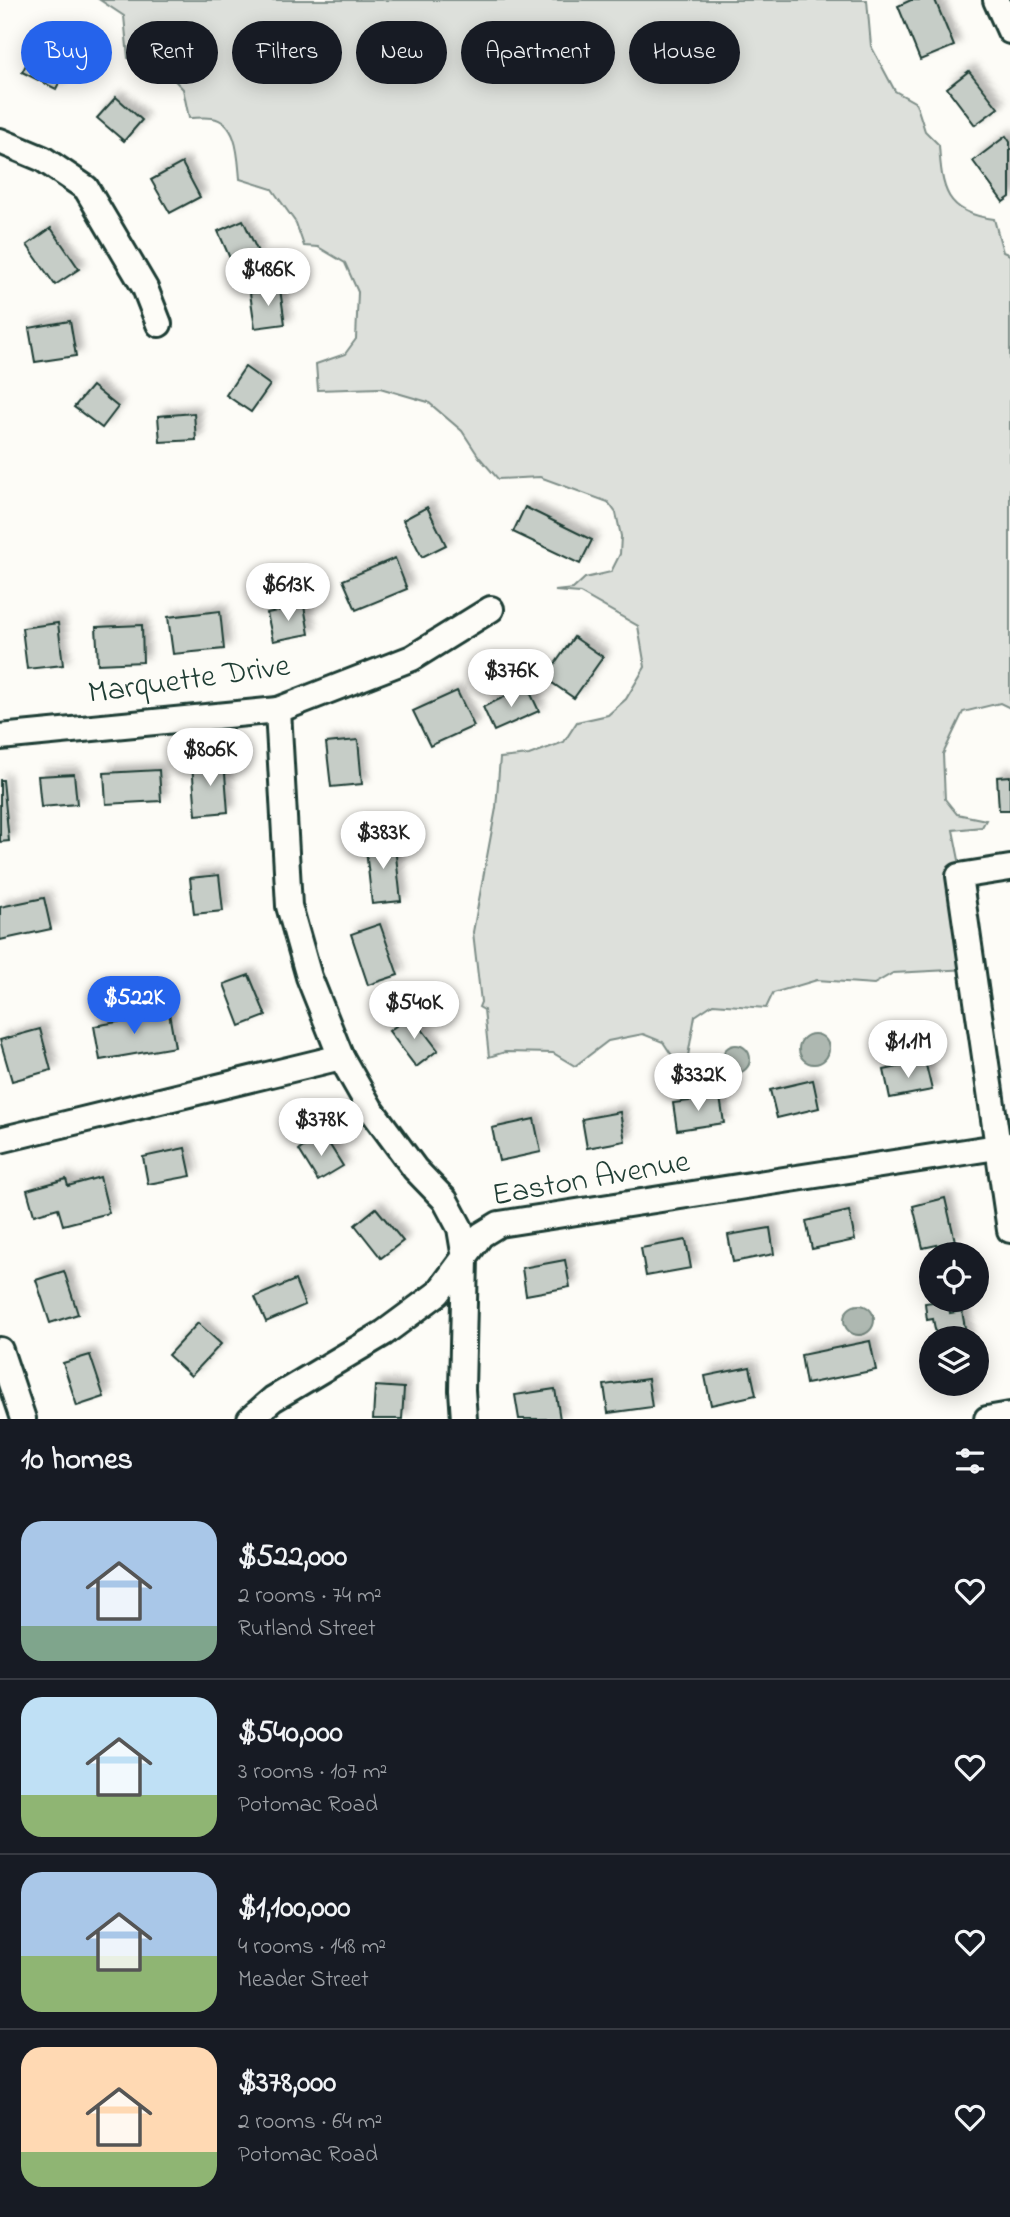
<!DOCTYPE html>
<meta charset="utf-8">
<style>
:root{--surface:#171b24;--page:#242831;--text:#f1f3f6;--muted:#9ea1a6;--line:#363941;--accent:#2563eb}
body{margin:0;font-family:"Indie Flower",sans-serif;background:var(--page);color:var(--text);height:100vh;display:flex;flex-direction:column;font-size:26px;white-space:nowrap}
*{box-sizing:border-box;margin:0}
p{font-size:23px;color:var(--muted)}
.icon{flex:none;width:38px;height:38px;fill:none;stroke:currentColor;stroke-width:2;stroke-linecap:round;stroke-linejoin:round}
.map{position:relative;height:1419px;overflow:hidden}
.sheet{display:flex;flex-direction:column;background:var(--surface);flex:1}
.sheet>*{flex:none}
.guide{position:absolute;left:21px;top:21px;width:970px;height:63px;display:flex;gap:14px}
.controls{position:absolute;left:919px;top:1242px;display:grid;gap:14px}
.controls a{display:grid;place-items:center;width:70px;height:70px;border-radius:50%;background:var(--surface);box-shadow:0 4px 18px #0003;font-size:35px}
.price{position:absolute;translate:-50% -60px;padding:0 16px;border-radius:24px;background:#fff;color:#222;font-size:23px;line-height:46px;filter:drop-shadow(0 2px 4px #0008)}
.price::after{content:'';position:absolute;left:50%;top:42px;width:21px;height:16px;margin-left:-10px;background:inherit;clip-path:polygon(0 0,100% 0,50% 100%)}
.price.on{background:var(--accent);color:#fff}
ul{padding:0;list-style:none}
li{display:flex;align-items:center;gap:21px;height:175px;padding:0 21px}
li+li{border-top:2px solid var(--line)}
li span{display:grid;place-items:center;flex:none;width:196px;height:140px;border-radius:21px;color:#555}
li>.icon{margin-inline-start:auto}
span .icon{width:84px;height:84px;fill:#fffc;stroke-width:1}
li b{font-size:30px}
h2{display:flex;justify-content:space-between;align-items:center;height:84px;padding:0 21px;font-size:30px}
.pill{padding:0 24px;border-radius:32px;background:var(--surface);box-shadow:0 4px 18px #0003;font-size:24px;line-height:63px}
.pill.on{background:var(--accent);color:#fff}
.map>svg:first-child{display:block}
</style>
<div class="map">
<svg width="1010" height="1419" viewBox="0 0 1010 1419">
<defs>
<filter id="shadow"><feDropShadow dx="6" dy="-6" stdDeviation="3.5" flood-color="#0004"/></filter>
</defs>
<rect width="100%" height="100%" fill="#fdfcf7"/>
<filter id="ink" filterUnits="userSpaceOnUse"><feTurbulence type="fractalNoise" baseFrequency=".0143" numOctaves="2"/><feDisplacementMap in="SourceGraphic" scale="14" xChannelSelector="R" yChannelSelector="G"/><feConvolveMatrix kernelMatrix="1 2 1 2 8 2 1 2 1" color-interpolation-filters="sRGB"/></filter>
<g filter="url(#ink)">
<path fill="#dde0db" stroke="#7e8e88" stroke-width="2" d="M 100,0 L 867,0 L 871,46 L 895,91 L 916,103 L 925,131 L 939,145 C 942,189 945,213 994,219 L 1003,252 L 1010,255 L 1010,708 L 1000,703 L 963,712 L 943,754 L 945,799 L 957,814 L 986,820 L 982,827 L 953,830 L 960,865 L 969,969 L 893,973 L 874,984 L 817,980 L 773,993 L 766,1008 L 713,1004 L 695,1016 L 688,1056 L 675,1060 L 663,1042 L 643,1034 L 608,1041 L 575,1066 L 553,1053 L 505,1052 L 489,1057 L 484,1010 L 479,1007 L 481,1002 L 473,932 L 496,808 L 500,758 L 529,755 L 564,742 L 577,722 L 608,715 L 626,699 L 645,667 L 638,626 L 580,593 L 555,591 L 573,589 L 585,578 L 611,572 L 620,554 L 621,536 L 616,513 L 608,502 L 540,477 L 498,479 L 479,457 L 462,431 L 428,402 L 380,388 L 318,390 L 316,364 L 345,354 L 356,339 L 358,292 L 345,263 L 318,247 L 304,246 L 296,223 L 272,189 L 240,179 C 238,158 238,122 212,118 C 204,117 196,118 189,118 L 183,89 L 161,66 L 128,58 L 124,16 Z"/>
<g fill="#aeb8b1" stroke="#75877f" stroke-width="2">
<circle cx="814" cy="1049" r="15"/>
<circle cx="736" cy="1059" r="14"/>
<circle cx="859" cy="1320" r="15"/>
</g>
<g fill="#c6cdc7" stroke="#1f3d34" stroke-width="2" filter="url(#shadow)">
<polygon points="911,0 935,0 954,46 920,60 898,6"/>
<polygon points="35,48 68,65 56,89 22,72"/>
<polygon points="969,71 998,108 975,125 947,88"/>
<polygon points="116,97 142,120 124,141 97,118"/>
<polygon points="1006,136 1010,142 1010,197 1003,202 973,161"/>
<polygon points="182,163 200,197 170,213 151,180"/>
<polygon points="243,220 258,252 232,263 218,231"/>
<polygon points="51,228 79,269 55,285 27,245"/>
<polygon points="280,289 285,324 255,328 250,293"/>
<polygon points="70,321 76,356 35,362 29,328"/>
<polygon points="245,367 270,385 251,412 226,395"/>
<polygon points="92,386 118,407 102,428 74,407"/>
<polygon points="194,413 196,440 160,442 158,416"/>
<polygon points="427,507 446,545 422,557 403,520"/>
<polygon points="525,507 592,540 580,564 513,532"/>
<polygon points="395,558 407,589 356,610 343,580"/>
<polygon points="304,606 309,634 273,641 267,613"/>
<polygon points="220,611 224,649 173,654 168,617"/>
<polygon points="58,623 63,665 27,669 22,628"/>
<polygon points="142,625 143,662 98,664 96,627"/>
<polygon points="574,637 603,657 574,698 545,678"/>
<polygon points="527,686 539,711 494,731 483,707"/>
<polygon points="457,691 474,726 430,746 413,711"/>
<polygon points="358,740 362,784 331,787 326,743"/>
<polygon points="224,761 228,812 196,815 192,764"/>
<polygon points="159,770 161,801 106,804 104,773"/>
<polygon points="74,774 77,804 41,807 38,776"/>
<polygon points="1010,776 1010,810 999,810 997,777"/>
<polygon points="0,780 3,780 9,841 0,842"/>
<polygon points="394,838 401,901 372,904 365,841"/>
<polygon points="219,875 223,911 194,914 190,878"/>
<polygon points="44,898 51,929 0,940 0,907"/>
<polygon points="380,924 398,975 368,985 351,934"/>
<polygon points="249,975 266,1016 240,1026 224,984"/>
<polygon points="169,1013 175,1047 100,1060 94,1026"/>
<polygon points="411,1015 438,1050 416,1067 389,1031"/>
<polygon points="40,1029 51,1070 12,1081 0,1040"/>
<polygon points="925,1061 932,1090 890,1098 884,1070"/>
<polygon points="813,1080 819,1108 777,1118 770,1090"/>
<polygon points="720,1097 724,1123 677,1130 673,1103"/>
<polygon points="620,1112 625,1141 587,1148 582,1119"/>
<polygon points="534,1119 541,1152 499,1161 492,1128"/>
<polygon points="323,1134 343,1166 318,1181 299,1150"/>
<polygon points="185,1148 191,1176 148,1184 143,1157"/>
<polygon points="100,1177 109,1213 63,1225 58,1208 34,1215 27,1190 66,1179 68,1186"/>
<polygon points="945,1198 955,1241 923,1248 913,1206"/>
<polygon points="376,1208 403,1241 381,1258 355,1225"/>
<polygon points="849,1211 855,1240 812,1249 806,1221"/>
<polygon points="770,1228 774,1254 733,1262 728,1235"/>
<polygon points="686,1240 691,1268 646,1276 641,1248"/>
<polygon points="565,1260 570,1287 526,1295 522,1268"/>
<polygon points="64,1271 78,1314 50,1323 36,1280"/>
<polygon points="295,1280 305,1305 266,1322 255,1297"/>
<polygon points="948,1300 950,1313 962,1311 967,1339 937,1339 933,1319 927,1320 925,1303"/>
<polygon points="198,1323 221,1344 191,1376 168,1355"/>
<polygon points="870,1341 876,1370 806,1384 801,1355"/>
<polygon points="90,1355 104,1397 77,1406 63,1363"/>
<polygon points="750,1367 756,1395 711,1405 705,1376"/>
<polygon points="648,1379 652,1407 608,1413 604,1385"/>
<polygon points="375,1386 404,1388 402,1419 373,1419"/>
<polygon points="555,1389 560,1419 519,1419 515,1395"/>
</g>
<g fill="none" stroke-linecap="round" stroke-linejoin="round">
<defs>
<g id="street">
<polyline points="996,0 1010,31"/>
<polyline points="0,141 43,159 86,188 145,288 159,324"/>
<polyline points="278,710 289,906 309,977 341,1057 370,1108 415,1169 445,1200 460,1228 465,1258 462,1390 464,1419"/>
<polyline points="0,737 278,710 412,658 491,609"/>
<polyline points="1010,868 959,876 1010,1230"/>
<polyline points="0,1140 341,1057"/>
<polyline points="0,1350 23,1419"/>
<polyline points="250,1419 273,1399 384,1333 438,1293 481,1235 499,1224 1010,1145"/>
<polyline points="987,1419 1010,1415"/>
</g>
</defs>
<use href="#street" stroke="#1f3d34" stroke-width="30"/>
<use href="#street" stroke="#fdfcf7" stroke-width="24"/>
</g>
</g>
<g text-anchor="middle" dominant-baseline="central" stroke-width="6" stroke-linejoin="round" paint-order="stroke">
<g font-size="32" fill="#1f3d34" stroke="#fdfcf7">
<text transform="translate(189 681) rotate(-8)">Marquette Drive</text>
<text transform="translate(591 1180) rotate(-10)">Easton Avenue</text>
</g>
</g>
</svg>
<div class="controls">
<a><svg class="icon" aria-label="locate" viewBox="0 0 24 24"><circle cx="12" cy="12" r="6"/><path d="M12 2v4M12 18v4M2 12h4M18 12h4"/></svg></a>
<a><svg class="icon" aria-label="layers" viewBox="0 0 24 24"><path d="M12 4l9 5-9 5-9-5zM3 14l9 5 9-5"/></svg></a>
</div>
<b class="price" style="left:268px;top:308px">$486K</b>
<b class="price" style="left:288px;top:623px">$613K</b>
<b class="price" style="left:511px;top:709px">$376K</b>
<b class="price" style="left:210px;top:788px">$806K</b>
<b class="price" style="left:383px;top:871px">$383K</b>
<b class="price on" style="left:134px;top:1036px">$522K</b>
<b class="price" style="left:414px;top:1041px">$540K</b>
<b class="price" style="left:908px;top:1080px">$1.1M</b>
<b class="price" style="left:698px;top:1113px">$332K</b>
<b class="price" style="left:321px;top:1158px">$378K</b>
<div class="guide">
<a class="pill on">Buy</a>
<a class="pill">Rent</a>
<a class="pill">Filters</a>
<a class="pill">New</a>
<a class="pill">Apartment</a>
<a class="pill">House</a>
</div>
</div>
<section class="sheet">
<h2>10 homes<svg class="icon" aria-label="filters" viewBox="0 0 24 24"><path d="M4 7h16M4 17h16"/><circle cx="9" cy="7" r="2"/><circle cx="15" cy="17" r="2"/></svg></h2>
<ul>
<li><span style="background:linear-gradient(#a9c7e8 75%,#7fa58c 0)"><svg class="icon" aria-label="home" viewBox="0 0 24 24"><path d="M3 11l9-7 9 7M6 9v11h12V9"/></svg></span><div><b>$522,000</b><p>2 rooms · 74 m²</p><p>Rutland Street</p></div><svg class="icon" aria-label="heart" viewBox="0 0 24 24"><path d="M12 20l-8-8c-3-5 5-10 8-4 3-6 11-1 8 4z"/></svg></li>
<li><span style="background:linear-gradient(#bfe0f5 70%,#8fb573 0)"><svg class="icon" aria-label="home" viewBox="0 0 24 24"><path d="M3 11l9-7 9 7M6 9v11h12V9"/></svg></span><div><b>$540,000</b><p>3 rooms · 107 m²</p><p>Potomac Road</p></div><svg class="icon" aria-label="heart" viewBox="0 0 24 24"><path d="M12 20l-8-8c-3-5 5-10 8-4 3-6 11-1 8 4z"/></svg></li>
<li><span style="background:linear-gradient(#a9c7e8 60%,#8fb573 0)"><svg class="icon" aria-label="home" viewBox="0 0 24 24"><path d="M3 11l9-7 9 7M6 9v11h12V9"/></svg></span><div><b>$1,100,000</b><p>4 rooms · 148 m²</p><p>Meader Street</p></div><svg class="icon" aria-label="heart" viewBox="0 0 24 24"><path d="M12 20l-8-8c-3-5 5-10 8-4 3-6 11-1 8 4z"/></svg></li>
<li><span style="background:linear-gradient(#ffd9b3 75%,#8fb573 0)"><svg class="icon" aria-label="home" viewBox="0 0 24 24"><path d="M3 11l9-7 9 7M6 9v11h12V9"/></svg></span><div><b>$378,000</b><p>2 rooms · 64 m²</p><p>Potomac Road</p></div><svg class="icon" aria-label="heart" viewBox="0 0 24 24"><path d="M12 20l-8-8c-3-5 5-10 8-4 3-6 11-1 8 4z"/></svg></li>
</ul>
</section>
